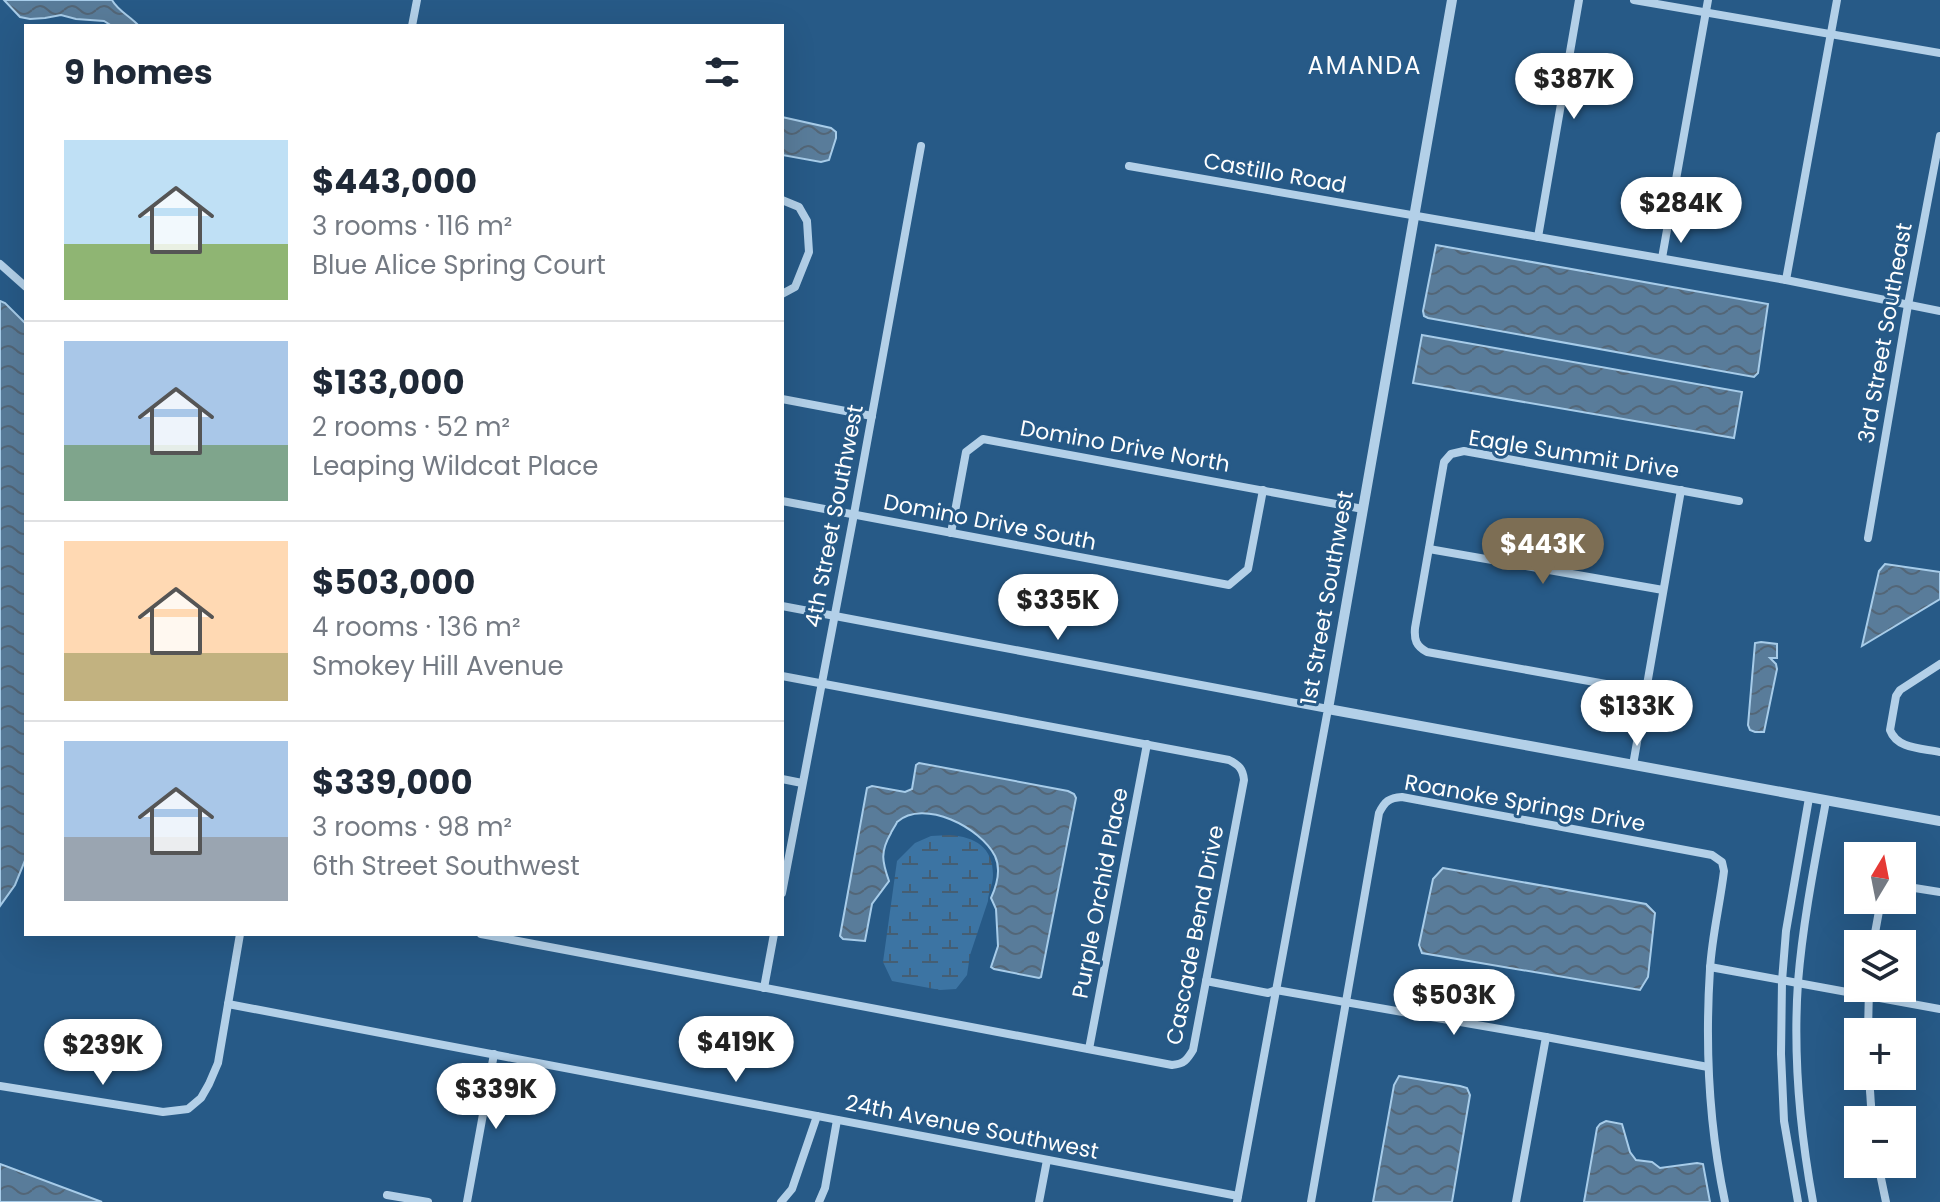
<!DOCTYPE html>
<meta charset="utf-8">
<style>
:root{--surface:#fff;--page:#f6f6f7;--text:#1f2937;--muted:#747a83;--line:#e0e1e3;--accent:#7d6e54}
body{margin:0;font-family:Poppins,sans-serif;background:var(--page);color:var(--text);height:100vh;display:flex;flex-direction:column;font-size:30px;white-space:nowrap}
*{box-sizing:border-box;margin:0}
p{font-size:26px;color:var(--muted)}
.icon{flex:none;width:44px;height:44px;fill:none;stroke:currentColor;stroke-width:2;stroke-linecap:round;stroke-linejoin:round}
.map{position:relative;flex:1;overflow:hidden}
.sheet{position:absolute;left:24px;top:24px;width:760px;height:912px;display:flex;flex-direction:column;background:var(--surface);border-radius:0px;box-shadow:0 8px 32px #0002}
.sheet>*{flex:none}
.needle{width:52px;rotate:10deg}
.controls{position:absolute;left:1844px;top:842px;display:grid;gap:16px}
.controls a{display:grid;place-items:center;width:72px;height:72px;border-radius:0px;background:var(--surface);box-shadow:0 8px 32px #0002;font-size:40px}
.price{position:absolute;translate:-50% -68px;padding:0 18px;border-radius:28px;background:#fff;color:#222;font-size:26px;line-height:52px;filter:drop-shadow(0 2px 4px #0008)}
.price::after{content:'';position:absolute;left:50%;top:48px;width:24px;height:18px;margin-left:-12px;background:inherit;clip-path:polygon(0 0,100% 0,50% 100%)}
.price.active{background:var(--accent);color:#fff}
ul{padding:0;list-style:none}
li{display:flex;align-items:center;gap:24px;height:200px;padding:0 40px}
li+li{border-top:2px solid var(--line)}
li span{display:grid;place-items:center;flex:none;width:224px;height:160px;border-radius:0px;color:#555}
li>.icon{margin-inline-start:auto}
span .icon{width:96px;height:96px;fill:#fffc;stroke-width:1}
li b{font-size:34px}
h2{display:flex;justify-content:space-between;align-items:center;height:96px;padding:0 40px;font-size:34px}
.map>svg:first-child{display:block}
</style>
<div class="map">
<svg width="1940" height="1202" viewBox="0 0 1940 1202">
<defs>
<pattern id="wetland-marsh" width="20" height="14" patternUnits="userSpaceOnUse" patternTransform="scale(2)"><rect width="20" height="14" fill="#3c74a3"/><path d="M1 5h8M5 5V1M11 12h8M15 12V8" fill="none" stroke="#455e73"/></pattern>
<pattern id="water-waves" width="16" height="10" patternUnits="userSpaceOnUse" patternTransform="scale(2)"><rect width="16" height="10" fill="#597c9a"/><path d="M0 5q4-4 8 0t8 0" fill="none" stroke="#536677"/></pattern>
</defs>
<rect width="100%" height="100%" fill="#275a87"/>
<path fill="url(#wetland-marsh)" d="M 950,835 C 975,837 993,847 993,875 C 993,885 988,893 988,901 L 970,955 L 967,975 L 956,989 L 940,990 L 892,981 L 883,962 L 897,861 L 915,843 L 931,836 Z"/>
<g fill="url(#water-waves)" stroke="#a7cce9" stroke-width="2">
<path d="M 4,0 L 112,0 C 118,11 130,16 139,26 L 112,26 L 104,21 L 76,19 L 61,15 L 45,18 L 30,19 L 20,17 Z"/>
<polygon points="782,117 831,128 836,132 836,138 829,160 821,162 782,155"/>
<polygon points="1436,245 1768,304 1758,373 1754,377 1428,318 1424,316 1423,311"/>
<polygon points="0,301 5,303 26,324 26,858 15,885 0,906"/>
<polygon points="1422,335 1742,392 1734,438 1413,383"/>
<polygon points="1885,564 1940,572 1940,599 1862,646 1879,571"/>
<polygon points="1761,642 1777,644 1777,658 1770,658 1776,664 1777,669 1764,732 1755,732 1750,730 1748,725 1755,643"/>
<path d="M 919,763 L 1068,791 L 1074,794 L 1076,798 L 1041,977 L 1039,978 L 994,969 L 991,967 L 998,946 L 996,909 L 991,898 C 997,885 1001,869 995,856 C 981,828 924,798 897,822 C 897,823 891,832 891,833 C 880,852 882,861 889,881 L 872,904 L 865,941 L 843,939 L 840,936 L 867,788 L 872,786 L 905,792 L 912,789 L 916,765 Z"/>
<polygon points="1443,868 1646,904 1655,913 1648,977 1640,990 1422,953 1419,945 1433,879"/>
<polygon points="1399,1076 1460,1086 1467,1088 1470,1095 1452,1202 1373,1202 1394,1085"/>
<polygon points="1606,1121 1622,1124 1630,1152 1636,1160 1652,1162 1660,1168 1697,1163 1703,1164 1710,1202 1584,1202 1597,1128 1600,1124"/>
<polygon points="0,1164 102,1202 0,1202"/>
</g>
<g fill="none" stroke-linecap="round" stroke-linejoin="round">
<g stroke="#b3d0e8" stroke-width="8">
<polyline points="1634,0 1940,53"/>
<polyline points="412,26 417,0"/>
<polyline points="1129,166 1786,280 1940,311"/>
<polyline points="782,200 799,207 807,221 809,252 795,287 782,294"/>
<polyline points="1538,237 1579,0"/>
<polyline points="1662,258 1708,0"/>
<polyline points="0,264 26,287"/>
<polyline points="1786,280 1837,0"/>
<polyline points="782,399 872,416"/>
<polyline points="782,501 1229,585 1248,569 1263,490"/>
<polyline points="951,533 966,452 983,439 1363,509"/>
<polyline points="1868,538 1908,305 1940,136"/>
<polyline points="1429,549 1663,590"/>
<polyline points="782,606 1328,709 1237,1202"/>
<path d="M 1940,664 L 1900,690 L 1896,696 L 1890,730 C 1897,749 1921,748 1940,752"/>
<path d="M 1645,691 L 1427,652 C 1416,646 1414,640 1415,628 L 1444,462 L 1451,454 L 1464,451 L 1739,501"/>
<polyline points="1633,765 1681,490"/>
<polyline points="782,779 802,783"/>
<polyline points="1902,886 1940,892"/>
<polyline points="782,893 854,514 921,146"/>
<path d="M 481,934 L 1172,1065 C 1184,1064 1187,1060 1193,1050 L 1244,780 C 1243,769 1239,765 1229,760 L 782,676"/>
<polyline points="1873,944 1881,900"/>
<polyline points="1710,967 1940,1009"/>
<polyline points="1206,981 1268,993 1276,990 1546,1037 1708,1067"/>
<polyline points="764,988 774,934"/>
<polyline points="228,1004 1238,1196"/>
<polyline points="1868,1032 1869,988"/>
<polyline points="1089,1049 1147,744"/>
<polyline points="1869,1076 1872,1120"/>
<polyline points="0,1086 163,1112 188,1109 201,1098 209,1084 218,1063 240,934"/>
<polyline points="1878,1164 1886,1202"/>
<polyline points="387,1195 428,1202"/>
<polyline points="467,1202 494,1054"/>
<polyline points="781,1202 792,1189 817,1116"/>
<polyline points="819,1202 825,1188 837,1120"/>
<polyline points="1039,1202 1047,1160"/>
<path d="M 1311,1202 L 1379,813 C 1385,801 1389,798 1402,797 L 1712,855 L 1722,862 L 1724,871 C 1720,904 1712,936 1710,969 C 1705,1047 1709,1126 1725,1202"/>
<polyline points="1516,1202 1546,1037"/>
<polyline points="1798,1202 1784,1121 1781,1054 1782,981 1786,931 1809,798"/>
<path d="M 1813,1202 C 1800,1131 1793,1055 1798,982 C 1803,921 1815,861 1826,801"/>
</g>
<polyline stroke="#b3d0e8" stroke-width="10" points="1452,0 1328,709 1940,821"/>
</g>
<g text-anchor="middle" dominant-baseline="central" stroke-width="6" stroke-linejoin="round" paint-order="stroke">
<g font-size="22" fill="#fff" stroke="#275a87">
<text transform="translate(1275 173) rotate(10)">Castillo Road</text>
<text transform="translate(1885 333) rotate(-80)">3rd Street Southeast</text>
<text transform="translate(1125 446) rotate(10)">Domino Drive North</text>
<text transform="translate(1574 454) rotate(9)">Eagle Summit Drive</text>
<text transform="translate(834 516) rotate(-79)">4th Street Southwest</text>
<text transform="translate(990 522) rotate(11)">Domino Drive South</text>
<text transform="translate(1327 598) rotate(-80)">1st Street Southwest</text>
<text transform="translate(1525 803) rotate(10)">Roanoke Springs Drive</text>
<text transform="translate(1100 893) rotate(-79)">Purple Orchid Place</text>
<text transform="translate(1195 935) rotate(-79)">Cascade Bend Drive</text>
<text transform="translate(972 1127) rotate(11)">24th Avenue Southwest</text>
</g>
<g font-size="24" letter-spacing="2" fill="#fff" stroke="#275a87">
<text x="1365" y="65">AMANDA</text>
</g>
</g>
</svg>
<div class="controls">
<a><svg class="needle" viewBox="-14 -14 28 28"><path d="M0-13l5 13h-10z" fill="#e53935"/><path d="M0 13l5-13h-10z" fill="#747a83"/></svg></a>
<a><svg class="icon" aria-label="layers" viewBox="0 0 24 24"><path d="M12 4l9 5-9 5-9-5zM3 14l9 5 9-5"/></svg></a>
<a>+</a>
<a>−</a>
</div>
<b class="price" style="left:1574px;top:121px">$387K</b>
<b class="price" style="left:1681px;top:245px">$284K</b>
<b class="price active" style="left:1543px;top:586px">$443K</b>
<b class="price" style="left:1058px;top:642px">$335K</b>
<b class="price" style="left:1637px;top:748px">$133K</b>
<b class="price" style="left:1454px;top:1037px">$503K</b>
<b class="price" style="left:736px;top:1084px">$419K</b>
<b class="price" style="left:103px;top:1087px">$239K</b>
<b class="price" style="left:496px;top:1131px">$339K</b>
<section class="sheet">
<h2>9 homes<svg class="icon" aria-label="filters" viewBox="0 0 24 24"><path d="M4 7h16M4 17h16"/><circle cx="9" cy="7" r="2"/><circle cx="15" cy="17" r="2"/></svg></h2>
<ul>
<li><span style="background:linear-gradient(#bfe0f5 65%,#8fb573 0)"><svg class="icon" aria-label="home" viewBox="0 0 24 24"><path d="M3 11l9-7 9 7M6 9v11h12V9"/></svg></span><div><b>$443,000</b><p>3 rooms · 116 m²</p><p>Blue Alice Spring Court</p></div></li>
<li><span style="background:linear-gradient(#a9c7e8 65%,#7fa58c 0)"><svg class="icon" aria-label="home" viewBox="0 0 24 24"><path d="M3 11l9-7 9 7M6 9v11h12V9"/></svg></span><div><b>$133,000</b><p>2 rooms · 52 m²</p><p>Leaping Wildcat Place</p></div></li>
<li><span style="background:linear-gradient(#ffd9b3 70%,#c2b280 0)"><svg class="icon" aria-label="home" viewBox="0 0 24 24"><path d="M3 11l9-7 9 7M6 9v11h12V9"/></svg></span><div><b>$503,000</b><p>4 rooms · 136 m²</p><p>Smokey Hill Avenue</p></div></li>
<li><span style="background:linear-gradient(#a9c7e8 60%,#9aa5b1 0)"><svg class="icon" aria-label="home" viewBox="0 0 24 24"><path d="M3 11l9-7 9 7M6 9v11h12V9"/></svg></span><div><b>$339,000</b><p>3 rooms · 98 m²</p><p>6th Street Southwest</p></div></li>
</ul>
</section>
</div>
